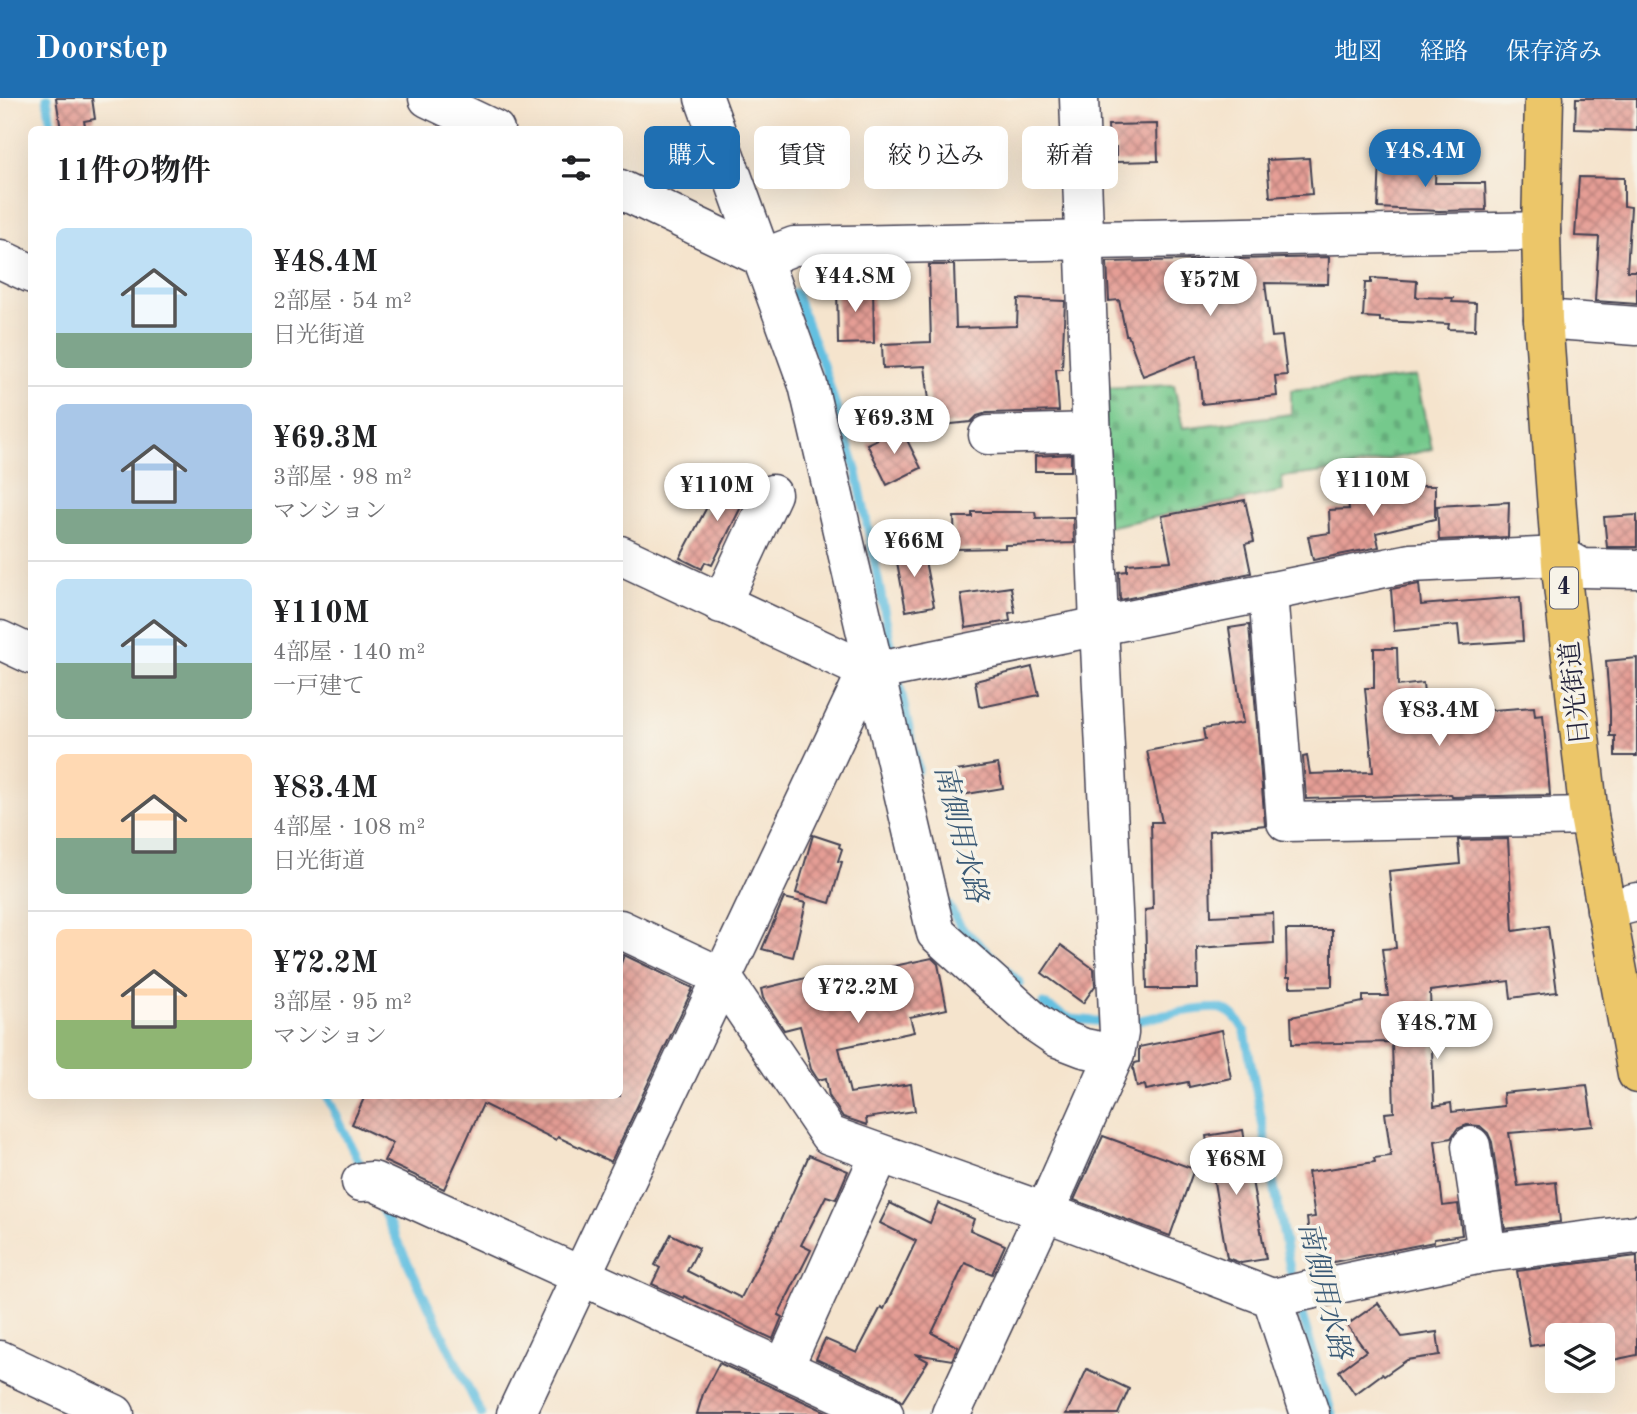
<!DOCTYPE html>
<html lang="ja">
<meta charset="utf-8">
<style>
:root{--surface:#fff;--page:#f2f2f2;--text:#202124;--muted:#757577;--line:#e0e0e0;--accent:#1f6fb2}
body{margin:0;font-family:"Old Standard TT","Noto Serif JP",serif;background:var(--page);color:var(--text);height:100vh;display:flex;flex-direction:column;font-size:26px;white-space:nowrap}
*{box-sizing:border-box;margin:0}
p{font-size:23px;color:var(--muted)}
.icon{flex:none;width:38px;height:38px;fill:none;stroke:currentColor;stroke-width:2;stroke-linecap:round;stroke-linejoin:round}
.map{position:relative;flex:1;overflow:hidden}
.panel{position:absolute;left:28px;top:28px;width:595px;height:973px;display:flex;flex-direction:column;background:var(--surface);border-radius:10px;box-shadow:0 7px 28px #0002}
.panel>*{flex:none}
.top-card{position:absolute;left:644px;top:28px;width:665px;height:63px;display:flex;gap:14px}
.buttons{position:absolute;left:1545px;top:1225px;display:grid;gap:14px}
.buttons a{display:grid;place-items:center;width:70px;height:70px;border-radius:10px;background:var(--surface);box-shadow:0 7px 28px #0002;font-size:35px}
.price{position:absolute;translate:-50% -60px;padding:0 16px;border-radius:24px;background:#fff;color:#222;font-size:23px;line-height:46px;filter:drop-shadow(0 2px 4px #0008)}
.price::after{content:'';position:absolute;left:50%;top:42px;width:21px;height:16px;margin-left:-10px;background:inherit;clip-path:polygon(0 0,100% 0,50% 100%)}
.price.selected{background:var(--accent);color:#fff}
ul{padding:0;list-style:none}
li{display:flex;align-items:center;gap:21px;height:175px;padding:0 28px}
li+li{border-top:2px solid var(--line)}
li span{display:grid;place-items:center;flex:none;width:196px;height:140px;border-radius:10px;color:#555}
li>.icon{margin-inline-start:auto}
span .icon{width:84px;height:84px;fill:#fffc;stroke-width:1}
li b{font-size:30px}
h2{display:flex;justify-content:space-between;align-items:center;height:84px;padding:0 28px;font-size:30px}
.pill{padding:0 24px;border-radius:10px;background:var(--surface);box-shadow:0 7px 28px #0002;font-size:24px;line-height:63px}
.pill.selected{background:var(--accent);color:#fff}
header{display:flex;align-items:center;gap:42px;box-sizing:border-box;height:98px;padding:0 35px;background:var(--accent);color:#fff}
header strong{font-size:33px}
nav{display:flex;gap:38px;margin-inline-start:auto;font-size:24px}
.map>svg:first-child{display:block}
</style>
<header>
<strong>Doorstep</strong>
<nav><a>地図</a><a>経路</a><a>保存済み</a></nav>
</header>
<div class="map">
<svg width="1637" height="1316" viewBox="0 0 1637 1316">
<defs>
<pattern id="cemetery-stones" width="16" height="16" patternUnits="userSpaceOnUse" patternTransform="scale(1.75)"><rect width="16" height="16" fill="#75c98c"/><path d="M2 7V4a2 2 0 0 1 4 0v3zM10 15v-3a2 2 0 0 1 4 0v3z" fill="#65ac7a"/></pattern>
<pattern id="building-cross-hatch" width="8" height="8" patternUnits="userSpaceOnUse" patternTransform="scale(1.75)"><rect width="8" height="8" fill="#e59e95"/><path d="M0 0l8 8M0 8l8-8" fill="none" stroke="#b9807b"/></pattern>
</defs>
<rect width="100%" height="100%" fill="#f7f3e8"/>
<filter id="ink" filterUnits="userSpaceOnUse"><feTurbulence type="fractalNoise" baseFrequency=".0143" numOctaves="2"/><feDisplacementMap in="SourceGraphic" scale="14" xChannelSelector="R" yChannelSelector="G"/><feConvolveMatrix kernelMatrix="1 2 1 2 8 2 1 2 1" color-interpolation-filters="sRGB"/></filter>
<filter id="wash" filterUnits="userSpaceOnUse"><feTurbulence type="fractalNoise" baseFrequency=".00686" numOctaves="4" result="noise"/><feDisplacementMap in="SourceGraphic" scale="28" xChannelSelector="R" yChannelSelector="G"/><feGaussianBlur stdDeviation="1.57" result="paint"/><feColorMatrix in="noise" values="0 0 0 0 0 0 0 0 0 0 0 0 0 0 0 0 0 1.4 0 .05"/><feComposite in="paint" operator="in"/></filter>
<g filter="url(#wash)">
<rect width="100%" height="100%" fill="#f5e4cd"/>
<polygon fill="url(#cemetery-stones)" stroke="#4c7664" stroke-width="2" points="1416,279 1432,351 1343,372 1282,379 1283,393 1107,429 1103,290 1174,287 1183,330 1291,316 1291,292"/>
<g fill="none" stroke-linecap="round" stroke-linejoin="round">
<g stroke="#63c0e1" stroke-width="9">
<polyline points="47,0 52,32"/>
<polyline points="795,195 823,267 857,375 894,562"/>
<polyline points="898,580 918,672"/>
<polyline points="947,805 961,829 1020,885"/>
<polyline points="1043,906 1071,921 1108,924"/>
<path d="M 1126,925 C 1145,921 1206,907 1221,911 C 1233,914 1240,924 1245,934 L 1293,1187"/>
<polyline points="327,998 364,1075"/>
<polyline points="375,1097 481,1316"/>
<polyline points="1298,1204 1332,1316"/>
</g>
</g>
<g id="blocks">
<g fill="url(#building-cross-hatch)">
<polygon points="56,0 92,0 95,21 84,23 86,32 61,32"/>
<polygon points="1576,0 1637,0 1637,33 1575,31"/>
<polygon points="1157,26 1158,63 1116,64 1116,49 1109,49 1108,27"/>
<polygon points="1309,60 1312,96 1270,99 1267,62"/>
<polygon points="1380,60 1436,63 1435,85 1485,85 1486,112 1439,113 1378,110"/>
<polygon points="1579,79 1624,80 1624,108 1631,109 1627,173 1637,173 1637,206 1595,203 1599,139 1575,138"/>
<polygon points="1329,159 1328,186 1265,185 1272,239 1282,238 1287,277 1275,278 1277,298 1202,306 1197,257 1143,278 1128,237 1126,237 1119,202 1109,203 1107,164"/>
<polygon points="929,167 954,167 956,230 1017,228 1018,201 1065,203 1062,271 1056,271 1059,313 987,315 977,318 971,324 932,328 925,268 883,270 882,246 931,244"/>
<polygon points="1371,180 1417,183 1416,199 1453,200 1452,204 1476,205 1475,232 1448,231 1449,226 1380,223 1380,220 1363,219 1365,185 1371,185"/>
<polygon points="837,187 873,187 874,245 838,246"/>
<polygon points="901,330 921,370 887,387 867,346"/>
<polygon points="1071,356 1071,373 1035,373 1035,358"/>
<polygon points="733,374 753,385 712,467 705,464 702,471 680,460 708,407 714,410"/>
<polygon points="1390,385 1390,388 1435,388 1435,421 1376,435 1379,449 1313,462 1308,438 1330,435 1329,412 1349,411 1347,395"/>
<polygon points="1245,402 1254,444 1245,446 1251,475 1120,502 1119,474 1127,473 1127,466 1171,463 1162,418"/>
<polygon points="1509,404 1508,439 1439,442 1437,408"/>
<polygon points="972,414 1035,414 1036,420 1073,419 1074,445 1005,447 1005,450 955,451 954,419 972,419"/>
<polygon points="1637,417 1637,449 1607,449 1604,419"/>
<polygon points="922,448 934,508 906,513 895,453"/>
<polygon points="1419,486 1421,507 1520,499 1523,543 1460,547 1458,527 1394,533 1391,491"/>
<polygon points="1011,489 1015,514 1009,515 1010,523 966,530 961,496"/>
<polygon points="1249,527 1265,727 1209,733 1211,818 1273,815 1274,845 1197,850 1198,891 1147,891 1145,812 1153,811 1151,724 1162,724 1147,653 1205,642 1203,631 1243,625 1229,530"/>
<polygon points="1374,550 1397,550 1398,588 1423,585 1426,617 1534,609 1535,618 1543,617 1550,697 1452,699 1451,696 1306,701 1303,659 1307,658 1310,676 1373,674 1365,590 1374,590"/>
<polygon points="1637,560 1637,658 1615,658 1615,638 1610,638 1610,613 1606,563"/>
<polygon points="1032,569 1039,597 982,609 979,608 975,583"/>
<polygon points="998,666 1003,690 961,697 956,673"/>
<polygon points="813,737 840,746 839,749 842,751 838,763 842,764 830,805 796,795"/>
<polygon points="1508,741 1513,833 1548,828 1557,894 1511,900 1509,883 1430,893 1434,1008 1451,1005 1452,1014 1504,1008 1503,995 1587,987 1593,1028 1509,1035 1518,1088 1556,1084 1560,1124 1505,1131 1492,1044 1488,1035 1480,1028 1467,1027 1457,1031 1451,1040 1435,1043 1443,1108 1458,1106 1462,1137 1434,1141 1434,1144 1313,1168 1307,1120 1315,1119 1308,1074 1375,1064 1374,1060 1391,1058 1385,1015 1394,1014 1392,944 1292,946 1291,919 1363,904 1363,898 1388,898 1382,851 1396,850 1389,773 1460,766 1458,742"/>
<polygon points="784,800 806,805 793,859 762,851"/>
<polygon points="1286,832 1332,832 1332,888 1290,889 1290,879 1287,879"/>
<polygon points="1061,847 1094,871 1095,888 1083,905 1042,875"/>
<polygon points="624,857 693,890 611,1064 558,1039 556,1042 483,1006 444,1091 384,1063 393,1045 352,1026 365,998 620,998 620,868"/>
<polygon points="932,860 938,866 947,911 910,919 914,934 839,950 850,995 911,986 915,1013 866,1020 867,1027 843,1019 829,998 826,980 818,982 811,971 800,928 784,932 763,900 761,891 830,874 832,881"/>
<polygon points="1222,932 1231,980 1189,989 1188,984 1146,992 1145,987 1137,989 1133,970 1135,965 1139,964 1139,949"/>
<polygon points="1243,1032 1266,1161 1241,1165 1227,1160 1206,1038"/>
<polygon points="1103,1038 1194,1071 1170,1138 1074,1102"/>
<polygon points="809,1057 848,1073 836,1101 826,1098 801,1147 811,1152 778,1217 782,1219 773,1241 684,1198 683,1200 652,1186 660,1170 655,1167 671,1136 699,1150 687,1173 741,1200 781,1121"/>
<polygon points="890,1105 930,1125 938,1105 974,1121 970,1132 1005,1147 992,1176 965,1165 932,1235 958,1249 952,1262 915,1256 928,1263 902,1304 893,1296 816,1261 825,1241 857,1255 881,1209 884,1211 916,1143 880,1125"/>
<polygon points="1637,1158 1637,1257 1613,1262 1608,1237 1558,1237 1558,1244 1530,1248 1517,1173"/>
<polygon points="1378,1205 1402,1239 1437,1234 1440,1257 1407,1262 1384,1278 1382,1276 1355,1296 1339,1273 1366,1253 1347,1227"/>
<polygon points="719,1265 831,1316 697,1316 703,1296"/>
<polygon points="1087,1271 1129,1291 1118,1316 1066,1316"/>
</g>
</g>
</g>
<g filter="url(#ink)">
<use href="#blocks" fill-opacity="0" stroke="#423f51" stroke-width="2"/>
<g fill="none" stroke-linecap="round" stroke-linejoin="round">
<defs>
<g id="minor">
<polyline points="428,0 495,32"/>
<polyline points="704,0 808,287 936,835 1036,925 1058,940 1084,950 1115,956"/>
<polyline points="620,91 763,160 794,148 1541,133"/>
<polyline points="0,161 32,176"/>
<polyline points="1543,221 1637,228"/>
<polyline points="988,337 1092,334"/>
<polyline points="620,457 867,573"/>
<polyline points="1268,494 1286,724 1589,718"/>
<polyline points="721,506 772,396"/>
<polyline points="0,542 32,557"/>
<polyline points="1606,812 1637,804"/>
<polyline points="620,831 722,879 829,1037 1045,1114 1272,1200 1310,1316"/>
<polyline points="1471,1048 1487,1155"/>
<polyline points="361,1084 373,1083 884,1316"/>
<polyline points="1272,1200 1487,1155 1637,1136"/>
<polyline points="0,1262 115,1316"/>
<polyline points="784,1269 880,1056"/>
<polyline points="516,1316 867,573 888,571 1410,465 1561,458 1582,470 1637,471"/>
<polyline points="951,1316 1045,1114 1115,956 1119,935 1099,528 1079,0"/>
</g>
<polyline id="highway" points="1544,0 1541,133 1543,221 1562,479 1589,718 1637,976"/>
</defs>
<use href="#minor" stroke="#423f51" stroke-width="41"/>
<use href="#highway" stroke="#423f51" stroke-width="41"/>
<use href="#minor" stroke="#fff" stroke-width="38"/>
<use href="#highway" stroke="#ecc669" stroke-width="38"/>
</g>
</g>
<g text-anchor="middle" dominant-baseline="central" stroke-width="7" stroke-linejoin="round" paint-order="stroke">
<rect fill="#f7f3e8" stroke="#62616f" stroke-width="2" x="1550" y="469.5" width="28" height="41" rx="5"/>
<g font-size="24" font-weight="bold" fill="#22223b">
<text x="1564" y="490">4</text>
</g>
<g font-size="26" fill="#22223b" stroke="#f7f3e8">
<text transform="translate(1576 595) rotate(-96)">日光街道</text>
</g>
<g font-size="28" font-style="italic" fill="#395975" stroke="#f7f3e8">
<text transform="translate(959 736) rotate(76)">南側用水路</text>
<text transform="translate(1323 1193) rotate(76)">南側用水路</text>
</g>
</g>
</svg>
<div class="buttons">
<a><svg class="icon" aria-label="layers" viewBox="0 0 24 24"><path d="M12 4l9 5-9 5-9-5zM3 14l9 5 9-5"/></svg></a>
</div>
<b class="price selected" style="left:1425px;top:91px">¥48.4M</b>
<b class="price" style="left:855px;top:216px">¥44.8M</b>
<b class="price" style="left:1210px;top:220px">¥57M</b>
<b class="price" style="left:894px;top:358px">¥69.3M</b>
<b class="price" style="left:1373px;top:420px">¥110M</b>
<b class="price" style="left:717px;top:425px">¥110M</b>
<b class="price" style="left:914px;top:481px">¥66M</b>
<b class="price" style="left:1439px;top:650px">¥83.4M</b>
<b class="price" style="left:858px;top:927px">¥72.2M</b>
<b class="price" style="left:1437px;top:963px">¥48.7M</b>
<b class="price" style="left:1236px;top:1099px">¥68M</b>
<div class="top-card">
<a class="pill selected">購入</a>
<a class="pill">賃貸</a>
<a class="pill">絞り込み</a>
<a class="pill">新着</a>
</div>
<section class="panel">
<h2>11件の物件<svg class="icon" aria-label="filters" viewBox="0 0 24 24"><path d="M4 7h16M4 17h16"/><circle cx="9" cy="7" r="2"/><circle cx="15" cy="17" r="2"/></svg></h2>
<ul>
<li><span style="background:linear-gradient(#bfe0f5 75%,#7fa58c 0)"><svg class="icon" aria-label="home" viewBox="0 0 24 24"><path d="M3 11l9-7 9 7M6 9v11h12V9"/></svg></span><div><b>¥48.4M</b><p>2部屋 · 54 m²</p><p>日光街道</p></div></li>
<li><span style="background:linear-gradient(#a9c7e8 75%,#7fa58c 0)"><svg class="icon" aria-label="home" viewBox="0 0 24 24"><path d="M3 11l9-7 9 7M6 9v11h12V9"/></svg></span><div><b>¥69.3M</b><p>3部屋 · 98 m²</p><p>マンション</p></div></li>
<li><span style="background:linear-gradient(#bfe0f5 60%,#7fa58c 0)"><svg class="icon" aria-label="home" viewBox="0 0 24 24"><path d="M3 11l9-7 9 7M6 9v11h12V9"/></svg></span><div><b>¥110M</b><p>4部屋 · 140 m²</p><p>一戸建て</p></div></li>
<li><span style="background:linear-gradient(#ffd9b3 60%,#7fa58c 0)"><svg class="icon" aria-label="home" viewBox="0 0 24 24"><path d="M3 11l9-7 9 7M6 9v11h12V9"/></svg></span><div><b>¥83.4M</b><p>4部屋 · 108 m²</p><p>日光街道</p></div></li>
<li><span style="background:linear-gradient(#ffd9b3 65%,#8fb573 0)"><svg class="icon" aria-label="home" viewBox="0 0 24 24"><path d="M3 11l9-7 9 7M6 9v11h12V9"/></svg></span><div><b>¥72.2M</b><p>3部屋 · 95 m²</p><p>マンション</p></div></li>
</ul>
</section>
</div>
